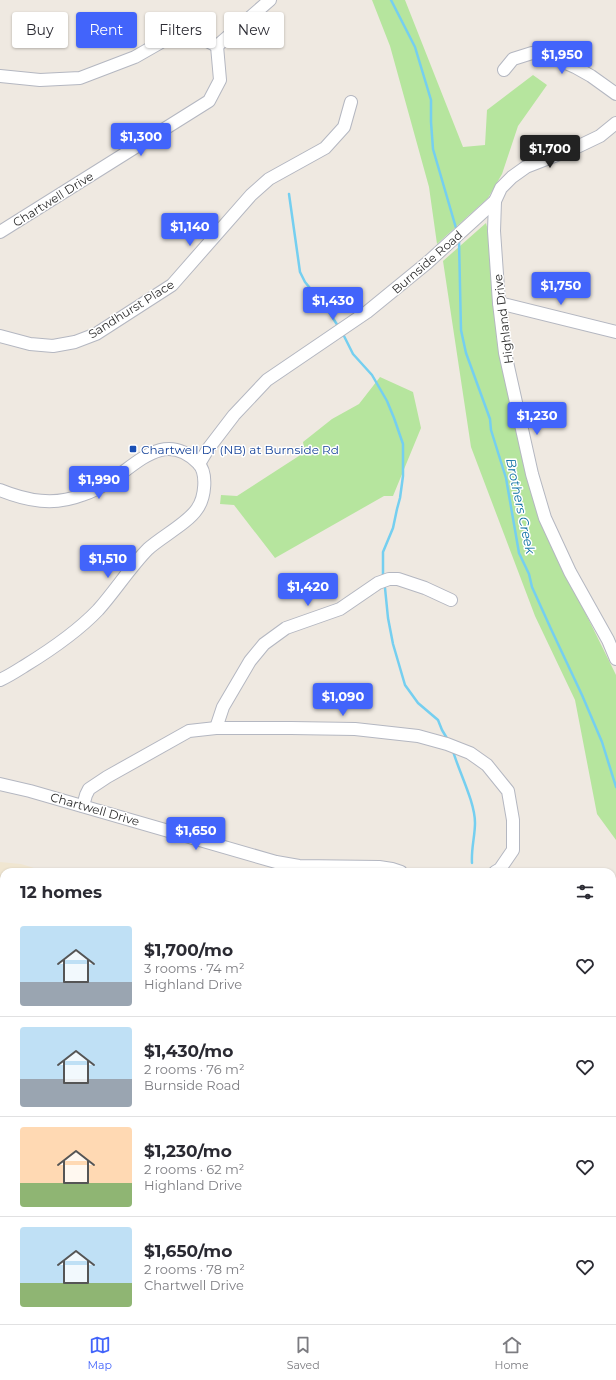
<!DOCTYPE html>
<meta charset="utf-8">
<style>
:root{--surface:#fff;--page:#f7f7f7;--text:#2b2b33;--muted:#7c7c81;--line:#e1e1e2;--accent:#4264fb}
body{margin:0;font-family:Montserrat,sans-serif;background:var(--page);color:var(--text);height:100vh;display:flex;flex-direction:column;font-size:15px;white-space:nowrap}
*{box-sizing:border-box;margin:0}
p{font-size:13px;color:var(--muted)}
.icon{flex:none;width:22px;height:22px;fill:none;stroke:currentColor;stroke-width:2;stroke-linecap:round;stroke-linejoin:round}
.map{position:relative;flex:1;overflow:hidden}
.side{position:absolute;left:0px;top:868px;width:616px;height:456px;display:flex;flex-direction:column;background:var(--surface);border-radius:12px 12px 0 0;box-shadow:0 1px 3px #0004}
.side>*{flex:none}
.guide{position:absolute;left:12px;top:12px;width:400px;height:36px;display:flex;gap:8px}
.price{position:absolute;translate:-50% -34px;padding:0 9px;border-radius:4px;background:var(--accent);color:#fff;font-size:13px;line-height:26px;filter:drop-shadow(0 1px 2px #0008)}
.price::after{content:'';position:absolute;left:50%;top:24px;width:12px;height:9px;margin-left:-6px;background:inherit;clip-path:polygon(0 0,100% 0,50% 100%)}
.price.selected{background:#222;color:#fff}
ul{padding:0;list-style:none}
li{display:flex;align-items:center;gap:12px;height:100px;padding:0 20px}
li+li{border-top:1px solid var(--line)}
li span{display:grid;place-items:center;flex:none;width:112px;height:80px;border-radius:4px;color:#555}
li>.icon{margin-inline-start:auto}
span .icon{width:48px;height:48px;fill:#fffc;stroke-width:1}
li b{font-size:17px}
h2{display:flex;justify-content:space-between;align-items:center;height:48px;padding:0 20px;font-size:17px}
.tag{padding:0 14px;border-radius:4px;background:var(--surface);box-shadow:0 1px 3px #0004;font-size:14px;line-height:36px}
.tag.selected{background:var(--accent);color:#fff}
.tab-bar{display:flex;justify-content:space-around;align-items:center;height:56px;border-top:1px solid var(--line);background:var(--surface);font-size:11px;color:var(--muted)}
.tab-bar a{display:grid;justify-items:center;gap:2px}
.tab-bar .selected{color:var(--accent)}
.map>svg:first-child{display:block}
</style>
<div class="map">
<svg width="616" height="1324" viewBox="0 0 616 1324">
<rect width="100%" height="100%" fill="#efe9e1"/>
<polygon fill="#f0e6d1" points="0,862 21,864 47,872 4,872 4,1091 0,1091"/>
<g fill="#b6e59e">
<polygon points="372,0 405,0 463,147 485,145 487,110 533,75 547,85 518,126 502,174 488,198 437,244 429,187 390,46"/>
<polygon points="486,223 491,242 497,343 518,437 546,533 616,675 616,840 597,814 575,700 535,616 471,447 443,261"/>
<polygon points="380,377 413,392 421,428 393,496 384,496 275,558 234,505 220,504 221,495 237,496 305,452 303,442 332,419 359,404"/>
<polygon points="612,899 616,899 616,1324 585,1324 585,1320 612,1320"/>
<polygon points="0,980 4,981 4,1086 0,1085"/>
</g>
<g fill="none" stroke-linecap="round" stroke-linejoin="round">
<g stroke="#75cff0" stroke-width="2.5">
<polyline points="391,0 415,47 431,100 431,122 433,149 456,228"/>
<polyline points="289,194 300,272 305,282 327,309 338,326"/>
<polyline points="459,241 461,330 466,353 490,419 491,430 506,478 519,553 529,574 532,587 551,629 582,695 602,742 616,787"/>
<polyline points="344,336 353,354 372,375 387,401 394,418 403,444 403,476 400,498 397,509 393,528 383,552 383,576"/>
<polyline points="385,588 388,618 393,644 405,685 418,703 438,720 442,730 448,740"/>
<path d="M 453,751 C 459,772 475,802 475,823 C 475,836 471,849 472,863"/>
<polyline points="612,1212 616,1224"/>
</g>
<defs>
<g id="minor">
<polyline points="217,46 270,0"/>
<polyline points="504,70 513,59 532,53 557,59 575,67 591,76 616,94"/>
<polyline points="0,76 40,80 80,78 135,57 163,41 182,36 203,39 217,46"/>
<polyline points="616,123 600,136 575,148 526,167 512,177 501,188 495,201 494,231 499,303 505,353 532,474 545,518 570,572 608,640 616,659"/>
<polyline points="0,232 209,101 220,80 217,46"/>
<polyline points="499,303 616,332"/>
<polyline points="0,336 30,344 53,346 75,342 96,334 172,285 251,195 269,179 325,148 344,127 351,102"/>
<polyline points="199,464 208,449 234,415 267,380 367,312 427,263 495,201"/>
<path d="M 0,490 C 27,501 54,506 82,495 C 92,492 103,486 112,480 C 140,461 166,431 198,463 C 208,473 205,498 197,509 C 188,523 161,537 148,549 C 131,566 115,591 98,610 C 77,632 52,649 26,665 C 18,670 9,676 0,680"/>
<polyline points="216,728 223,707 250,661 264,644 286,628 340,609 378,583 389,579 398,579 425,588 451,600"/>
<polyline points="0,784 30,791 276,862 299,866 379,867 392,869 401,872"/>
<polyline points="83,806 86,795 89,789 107,777 189,731 216,728 291,728 355,729 418,736 447,744 470,753 487,765 508,791 513,820 513,850 500,869 495,872"/>
<polyline points="612,890 616,889"/>
<polyline points="0,1183 4,1185"/>
<polyline points="0,1308 4,1309"/>
<polyline points="228,1320 233,1324"/>
<polyline points="336,1320 336,1324"/>
</g>
</defs>
<use href="#minor" stroke="#b4b7c1" stroke-width="14"/>
<use href="#minor" stroke="#fff" stroke-width="12"/>
</g>
<rect fill="#1a4fb4" stroke="#fff" stroke-width="1.5" x="129" y="445" width="8" height="8" rx="2"/>
<g text-anchor="middle" dominant-baseline="central" stroke-width="3" stroke-linejoin="round" paint-order="stroke">
<g font-size="12" fill="#2e2e2e" stroke="#fff">
<text transform="translate(53 199) rotate(-32)">Chartwell Drive</text>
<text transform="translate(427 262) rotate(-41)">Burnside Road</text>
<text transform="translate(131 309) rotate(-32)">Sandhurst Place</text>
<text transform="translate(503 319) rotate(-97)">Highland Drive</text>
<text transform="translate(95 809) rotate(16)">Chartwell Drive</text>
</g>
<g font-size="12" fill="#164399" stroke="#fff" text-anchor="start">
<text x="141" y="449">Chartwell Dr (NB) at Burnside Rd</text>
</g>
<g font-size="13" font-style="italic" fill="#0d6fa3" stroke="#fff">
<text transform="translate(521 506) rotate(78)">Brothers Creek</text>
</g>
</g>
</svg>
<b class="price" style="left:562px;top:75px">$1,950</b>
<b class="price" style="left:141px;top:157px">$1,300</b>
<b class="price selected" style="left:550px;top:169px">$1,700</b>
<b class="price" style="left:190px;top:247px">$1,140</b>
<b class="price" style="left:561px;top:306px">$1,750</b>
<b class="price" style="left:333px;top:321px">$1,430</b>
<b class="price" style="left:537px;top:436px">$1,230</b>
<b class="price" style="left:99px;top:500px">$1,990</b>
<b class="price" style="left:108px;top:579px">$1,510</b>
<b class="price" style="left:308px;top:607px">$1,420</b>
<b class="price" style="left:343px;top:717px">$1,090</b>
<b class="price" style="left:196px;top:851px">$1,650</b>
<div class="guide">
<a class="tag">Buy</a>
<a class="tag selected">Rent</a>
<a class="tag">Filters</a>
<a class="tag">New</a>
</div>
<section class="side">
<h2>12 homes<svg class="icon" aria-label="filters" viewBox="0 0 24 24"><path d="M4 7h16M4 17h16"/><circle cx="9" cy="7" r="2"/><circle cx="15" cy="17" r="2"/></svg></h2>
<ul>
<li><span style="background:linear-gradient(#bfe0f5 70%,#9aa5b1 0)"><svg class="icon" aria-label="home" viewBox="0 0 24 24"><path d="M3 11l9-7 9 7M6 9v11h12V9"/></svg></span><div><b>$1,700/mo</b><p>3 rooms · 74 m²</p><p>Highland Drive</p></div><svg class="icon" aria-label="heart" viewBox="0 0 24 24"><path d="M12 20l-8-8c-3-5 5-10 8-4 3-6 11-1 8 4z"/></svg></li>
<li><span style="background:linear-gradient(#bfe0f5 65%,#9aa5b1 0)"><svg class="icon" aria-label="home" viewBox="0 0 24 24"><path d="M3 11l9-7 9 7M6 9v11h12V9"/></svg></span><div><b>$1,430/mo</b><p>2 rooms · 76 m²</p><p>Burnside Road</p></div><svg class="icon" aria-label="heart" viewBox="0 0 24 24"><path d="M12 20l-8-8c-3-5 5-10 8-4 3-6 11-1 8 4z"/></svg></li>
<li><span style="background:linear-gradient(#ffd9b3 70%,#8fb573 0)"><svg class="icon" aria-label="home" viewBox="0 0 24 24"><path d="M3 11l9-7 9 7M6 9v11h12V9"/></svg></span><div><b>$1,230/mo</b><p>2 rooms · 62 m²</p><p>Highland Drive</p></div><svg class="icon" aria-label="heart" viewBox="0 0 24 24"><path d="M12 20l-8-8c-3-5 5-10 8-4 3-6 11-1 8 4z"/></svg></li>
<li><span style="background:linear-gradient(#bfe0f5 70%,#8fb573 0)"><svg class="icon" aria-label="home" viewBox="0 0 24 24"><path d="M3 11l9-7 9 7M6 9v11h12V9"/></svg></span><div><b>$1,650/mo</b><p>2 rooms · 78 m²</p><p>Chartwell Drive</p></div><svg class="icon" aria-label="heart" viewBox="0 0 24 24"><path d="M12 20l-8-8c-3-5 5-10 8-4 3-6 11-1 8 4z"/></svg></li>
</ul>
</section>
</div>
<nav class="tab-bar">
<a class="selected"><svg class="icon" aria-label="map" viewBox="0 0 24 24"><path d="M3 6l6-2 6 2 6-2v14l-6 2-6-2-6 2zM9 4v14M15 6v14"/></svg>Map</a>
<a><svg class="icon" aria-label="saved" viewBox="0 0 24 24"><path d="M7 4h10v16l-5-4-5 4z"/></svg>Saved</a>
<a><svg class="icon" aria-label="home" viewBox="0 0 24 24"><path d="M3 11l9-7 9 7M6 9v11h12V9"/></svg>Home</a>
</nav>
